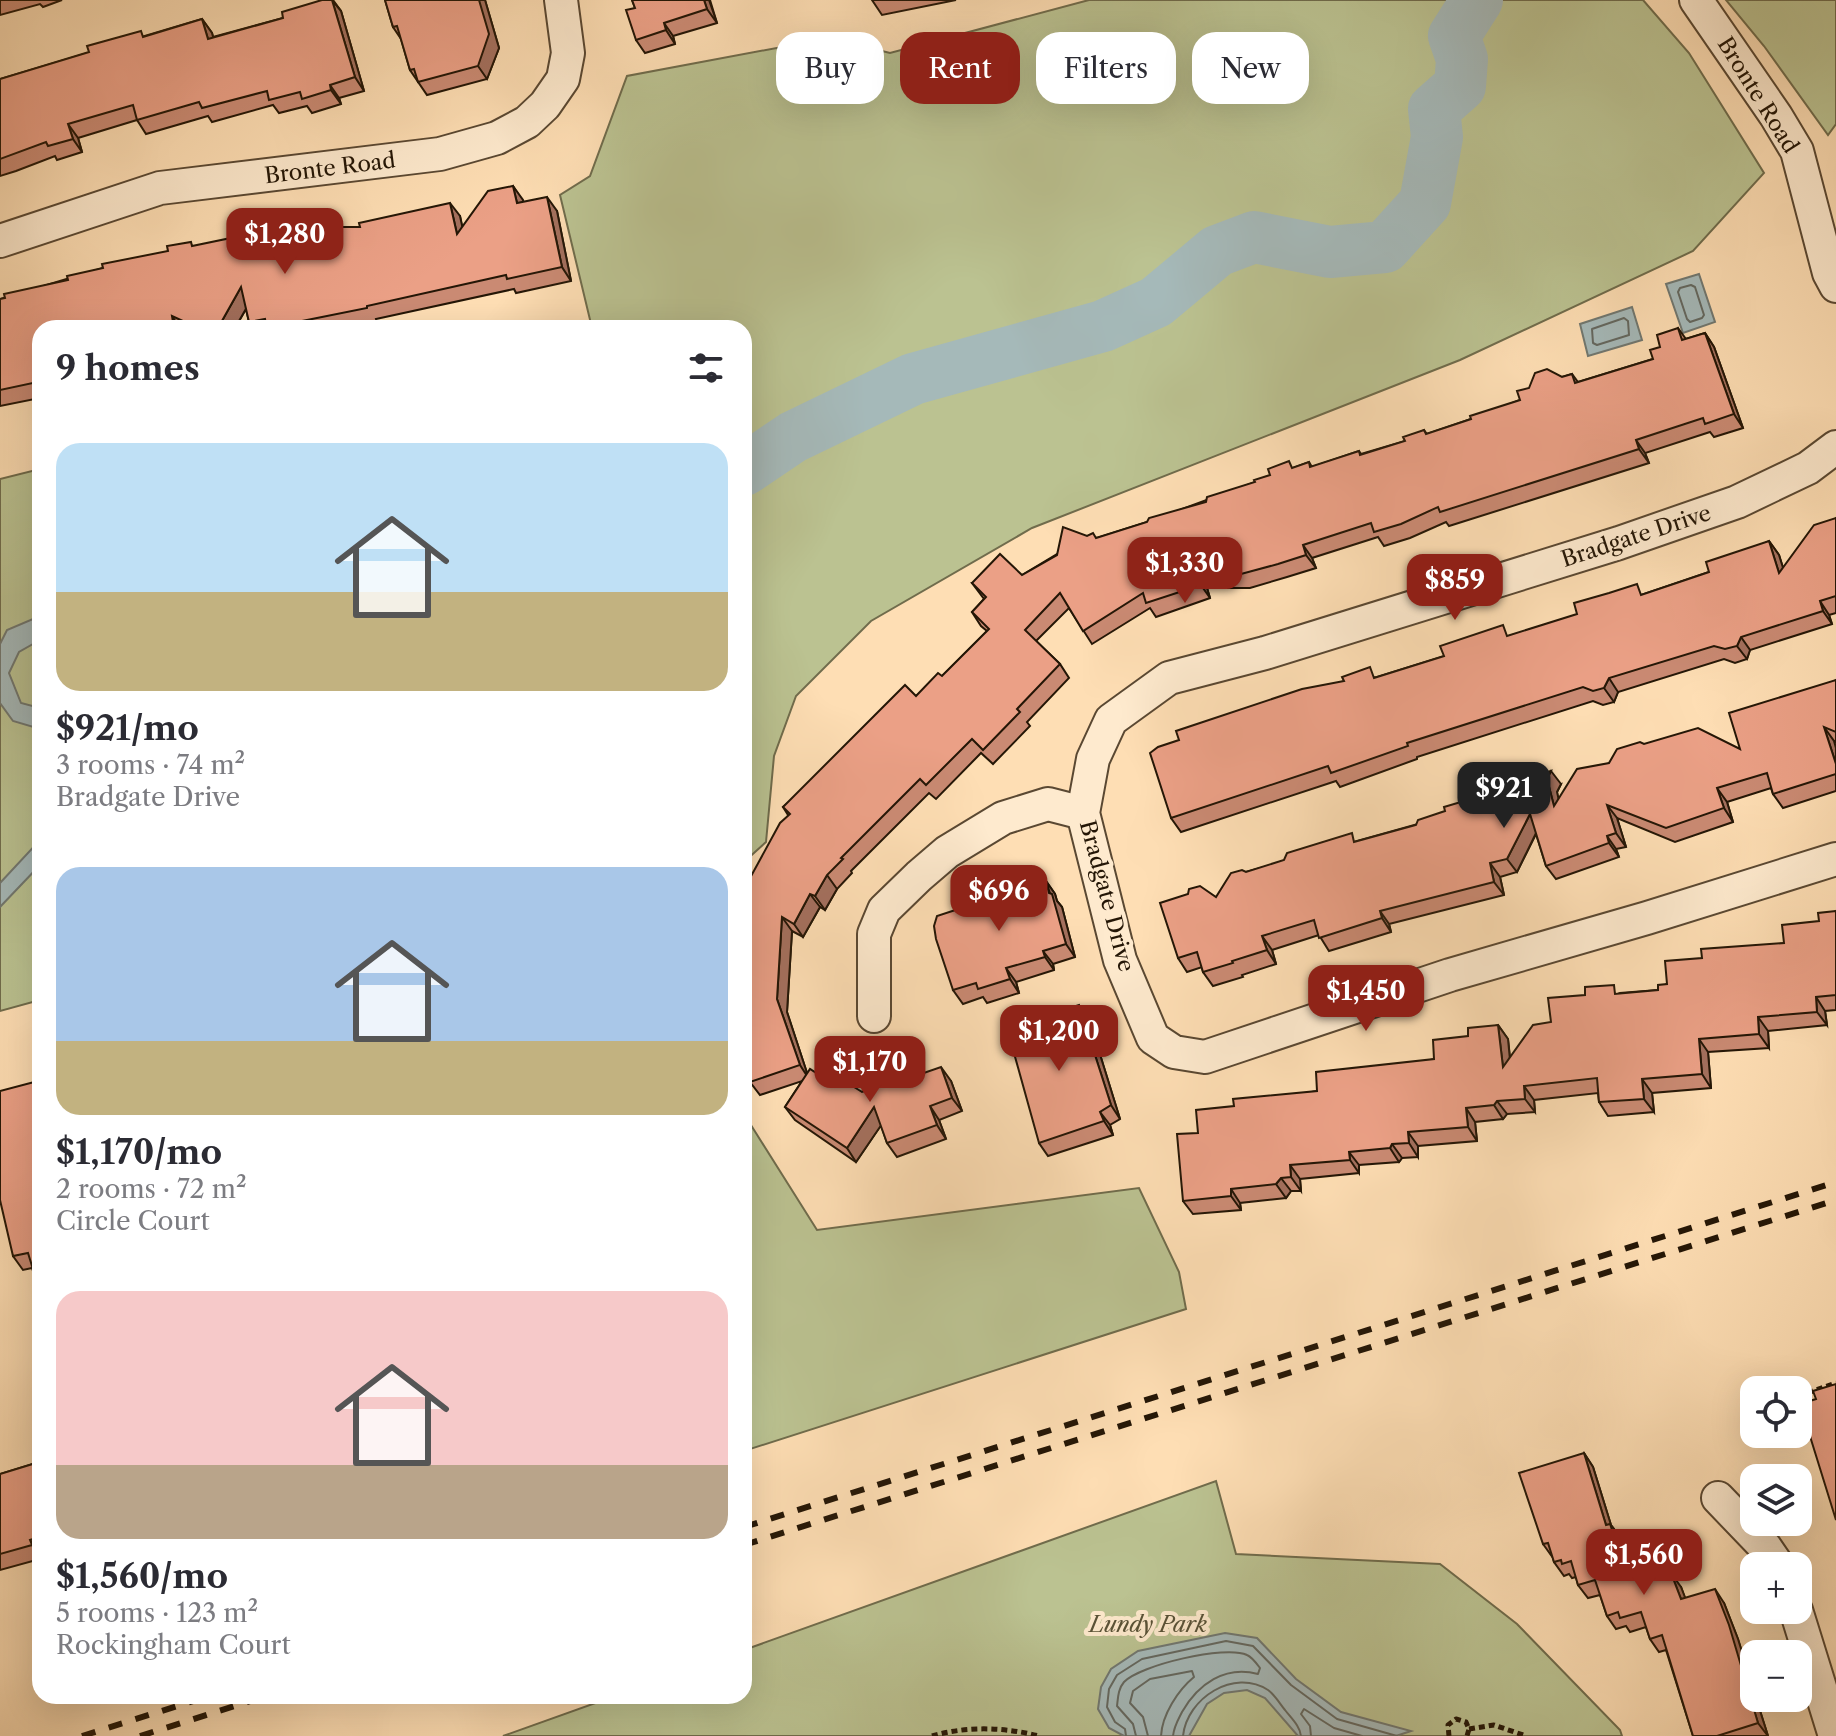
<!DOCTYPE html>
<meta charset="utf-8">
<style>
:root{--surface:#fff;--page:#f7f7f7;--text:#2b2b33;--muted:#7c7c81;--accent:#8f2418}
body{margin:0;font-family:"Libre Caslon Text",serif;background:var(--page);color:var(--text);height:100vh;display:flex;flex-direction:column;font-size:30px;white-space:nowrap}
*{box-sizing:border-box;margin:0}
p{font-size:26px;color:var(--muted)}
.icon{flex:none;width:44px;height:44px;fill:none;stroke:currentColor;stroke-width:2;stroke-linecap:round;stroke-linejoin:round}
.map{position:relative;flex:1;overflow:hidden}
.details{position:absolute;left:32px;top:320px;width:720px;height:1384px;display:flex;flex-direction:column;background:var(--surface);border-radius:24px;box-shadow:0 8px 32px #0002}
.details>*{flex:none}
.hud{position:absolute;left:776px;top:32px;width:760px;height:72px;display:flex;gap:16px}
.controls{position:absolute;left:1740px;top:1376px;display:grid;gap:16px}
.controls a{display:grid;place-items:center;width:72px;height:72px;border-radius:16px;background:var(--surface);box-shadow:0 8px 32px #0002;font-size:40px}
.price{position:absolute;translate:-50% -68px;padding:0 18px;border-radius:16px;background:var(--accent);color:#fff;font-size:26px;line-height:52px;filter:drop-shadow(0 2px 4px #0008)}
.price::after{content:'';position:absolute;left:50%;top:48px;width:24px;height:18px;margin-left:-12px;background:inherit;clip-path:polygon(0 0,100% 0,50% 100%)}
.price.selected{background:#222;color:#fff}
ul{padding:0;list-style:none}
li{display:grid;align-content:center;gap:16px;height:424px;padding:0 24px}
li span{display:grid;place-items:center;height:248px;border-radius:24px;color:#555}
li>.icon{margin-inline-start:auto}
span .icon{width:144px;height:144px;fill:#fffc;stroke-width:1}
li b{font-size:34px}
h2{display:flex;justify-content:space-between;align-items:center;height:96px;padding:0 24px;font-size:34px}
.tag{padding:0 28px;border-radius:24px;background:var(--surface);box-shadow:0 8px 32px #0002;font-size:28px;line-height:72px}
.tag.selected{background:var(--accent);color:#fff}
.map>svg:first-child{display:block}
</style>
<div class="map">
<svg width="1836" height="1736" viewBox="0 0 1836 1736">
<rect width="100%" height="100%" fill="#fedeb4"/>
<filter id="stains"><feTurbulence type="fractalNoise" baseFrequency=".0025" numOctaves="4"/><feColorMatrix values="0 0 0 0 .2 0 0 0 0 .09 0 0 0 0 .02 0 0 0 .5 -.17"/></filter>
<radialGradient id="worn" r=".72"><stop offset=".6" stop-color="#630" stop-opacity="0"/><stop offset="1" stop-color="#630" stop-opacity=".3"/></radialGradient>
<g fill="#bbc291" stroke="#706c4c" stroke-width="2">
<polygon points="1089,0 1643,0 1689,53 1764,173 1693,251 1460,360 1032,528 871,621 796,696 774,756 766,842 744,862 744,328 592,328 560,195 590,176 627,76 830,38 890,53"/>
<polygon points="1726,0 1836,0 1836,124 1828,135 1764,46"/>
<polygon points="40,469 40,1000 0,1011 0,479"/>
<polygon points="744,1114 817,1230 1139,1188 1179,1272 1186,1309 744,1451"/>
<polygon points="1216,1481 1236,1554 1440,1564 1517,1624 1620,1730 1622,1736 503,1736 615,1696 744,1696 744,1650"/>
</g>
<g fill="#a5b9b9" stroke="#717871" stroke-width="2">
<polygon points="1699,274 1715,322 1683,333 1666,284"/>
<polygon points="1632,307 1642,340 1588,356 1580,324"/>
<polygon points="40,616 40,640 19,652 9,673 21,703 40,708 40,729 13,721 0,703 0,644 7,630"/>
<polygon points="40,840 40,865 0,907 0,883"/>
<polygon points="1225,1633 1257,1638 1296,1679 1341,1712 1411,1731 1396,1736 1298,1736 1265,1698 1247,1690 1224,1693 1207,1704 1189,1736 1124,1736 1109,1728 1098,1709 1101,1687 1111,1669 1138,1651"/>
</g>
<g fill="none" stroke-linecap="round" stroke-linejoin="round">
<g stroke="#646860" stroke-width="2">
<polygon points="1691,285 1695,287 1704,315 1702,318 1690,322 1687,319 1678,292 1680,288"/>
<polygon points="1624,318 1628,321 1629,335 1597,345 1593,343 1592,329"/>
<polyline points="1126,1736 1125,1729 1115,1722 1107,1707 1109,1689 1117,1675 1142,1659 1226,1641 1253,1646 1291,1685 1337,1719 1397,1736"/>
<path d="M 1136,1736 L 1133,1724 L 1117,1706 C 1118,1698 1118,1689 1124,1682 C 1140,1665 1225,1645 1247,1655 C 1252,1657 1257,1664 1260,1668 L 1258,1674 C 1225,1665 1198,1684 1182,1712 C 1178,1720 1174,1726 1173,1736"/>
<path d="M 1148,1736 L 1143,1717 L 1130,1703 L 1133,1691 L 1150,1679 L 1192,1671 L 1194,1677 C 1178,1690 1162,1715 1161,1736"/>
<path d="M 1183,1736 C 1187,1698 1234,1668 1268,1690 C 1275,1695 1280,1704 1285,1710 C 1291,1718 1300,1726 1301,1736"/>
<polyline points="1311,1736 1310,1726 1301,1714 1304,1709 1334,1728 1362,1736"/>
</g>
<polyline stroke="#a5b9b9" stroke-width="52" points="744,470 793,437 913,379 1103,326 1156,302 1217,251 1254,237 1330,252 1385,247 1425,203 1437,137 1434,109 1460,86 1462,59 1454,36 1477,0"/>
<defs>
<g id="street">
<polyline points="1696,0 1776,116 1797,151 1829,273 1836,286"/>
<polyline points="0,241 160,188 440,154 497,138 527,122 545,105 563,79 568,53 561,0"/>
<polyline points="1836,447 1808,468 1737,502 1619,543 1265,653 1169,678 1111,720 1093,759 1083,813 1120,960 1153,1038 1174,1052 1205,1057 1450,975 1647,918 1836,859"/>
<polyline points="874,1016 874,934 884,910 919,876 947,852 1003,818 1048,804 1083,813"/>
<polyline points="1718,1498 1765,1547 1778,1566"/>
<polyline points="1796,1610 1835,1736"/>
</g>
</defs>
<use href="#street" stroke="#5a4832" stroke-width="36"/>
<g stroke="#241606" stroke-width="5" stroke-dasharray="6 4" stroke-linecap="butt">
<polyline points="1798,1396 1836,1383"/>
<polyline points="1747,1428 1754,1421"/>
<polyline points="1469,1729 1494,1725 1526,1736"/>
<path d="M 932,1736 C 966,1726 1004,1727 1039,1736"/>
<polyline points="1449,1736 1448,1725 1456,1719 1466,1722 1469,1729 1467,1736"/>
</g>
<use href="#street" stroke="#feeace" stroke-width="32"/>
<g stroke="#241606" stroke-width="6" stroke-dasharray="14 14" stroke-linecap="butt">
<polyline points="744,1527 1836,1182"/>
<polyline points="744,1545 1836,1200"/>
<polyline points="82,1736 209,1696"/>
<polyline points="140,1736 266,1696"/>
</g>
</g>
<g fill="#ca8a73" stroke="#241606" stroke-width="2">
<polygon points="0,0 62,0 43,7 40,4 0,15"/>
<polygon points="322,0 333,0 341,11 364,91 339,98 341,104 312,113 307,106 279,113 273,105 212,122 208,116 146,134 137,120 78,138 82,152 57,160 55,156 16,171 0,176 0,79 202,19 212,33 213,37 283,18"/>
<polygon points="385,0 485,0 499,48 487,79 427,95 410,70 401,39 393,27"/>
<polygon points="632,0 710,0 717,23 673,36 675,44 645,53 636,40 635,8"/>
<polygon points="872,0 956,0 882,15"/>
<polygon points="513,186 523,202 557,211 571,281 516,293 514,289 376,319 377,322 344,328 253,328 249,322 246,309 235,328 40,328 40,398 0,406 0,299 103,268 194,246 265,247 266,253 360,227 460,216 462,227"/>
<polygon points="1678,328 1686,339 1705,333 1714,347 1743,428 1714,437 1710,432 1645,453 1649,463 1449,526 1446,522 1410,538 1384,546 1378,537 1312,558 1316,568 1287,577 1250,588 1207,588 1210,598 1156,617 1150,608 1092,644 1069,608 1036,641 1060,664 1069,678 1027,722 1030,726 993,764 981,753 936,799 929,793 851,871 852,873 837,889 825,910 820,907 803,937 792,931 787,1012 807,1073 830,1082 862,1092 896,1080 915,1068 920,1075 951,1081 962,1111 939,1120 946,1139 897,1157 887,1143 881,1125 856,1162 795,1120 785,1107 802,1081 760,1095 750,1082 788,815 783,807 916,696 942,676 987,631 981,626 972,612 984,599 972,583 1022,575 1087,536 1097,538 1147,522 1309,462 1312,467 1359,451 1361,454 1405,441 1424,430 1427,434 1471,419 1520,400 1562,377 1572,374 1578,382 1653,359 1660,347"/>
<polygon points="1836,518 1836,613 1829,615 1832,624 1750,650 1747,659 1735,663 1724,659 1618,692 1614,702 1603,705 1593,701 1417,757 1417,759 1340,787 1336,781 1181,832 1171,818 1179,740 1344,681 1377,677 1644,594 1709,572 1769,541 1779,555 1783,568"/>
<polygon points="1836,680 1836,742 1834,741 1836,748 1836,791 1783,808 1773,794 1771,788 1727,802 1733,822 1675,842 1617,818 1626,847 1616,849 1619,857 1556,879 1546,866 1536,834 1517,872 1500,877 1504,895 1389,924 1391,932 1329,951 1319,935 1272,950 1276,964 1242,975 1243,977 1213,986 1203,972 1202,967 1187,972 1178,958 1216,897 1246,872 1561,784 1557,792 1558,799 1609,763 1644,744 1740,749"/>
<polygon points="1046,881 1055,894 1057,901 1062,907 1075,957 1053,964 1054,970 1016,982 1019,993 987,1003 983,997 963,1004 953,990"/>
<polygon points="1836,911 1836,1010 1825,1011 1827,1025 1768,1031 1769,1048 1708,1052 1711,1088 1652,1093 1654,1112 1608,1116 1599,1102 1598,1093 1534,1100 1535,1112 1507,1114 1503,1119 1475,1122 1477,1141 1418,1146 1418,1157 1402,1158 1399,1162 1359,1165 1359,1173 1300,1179 1301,1191 1291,1191 1286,1198 1240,1203 1241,1210 1193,1214 1183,1201 1198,1133 1234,1106 1317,1091 1434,1059 1468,1036 1498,1025 1508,1039 1510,1057 1551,1022 1620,993 1658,990 1702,958 1784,943"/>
<polygon points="1089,1019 1120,1119 1110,1125 1113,1135 1048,1156 1039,1143"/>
<polygon points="40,1084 40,1293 32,1268 23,1270 13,1256"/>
<polygon points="1584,1453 1593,1467 1611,1525 1620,1537 1622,1545 1638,1557 1645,1581 1681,1587 1685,1598 1724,1603 1738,1639 1754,1691 1754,1698 1756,1698 1768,1736 1693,1736 1666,1650 1659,1652 1650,1639 1646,1627 1630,1632 1626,1626 1616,1629 1607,1616 1600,1595 1588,1598 1578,1585 1576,1577 1572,1578 1569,1574 1564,1576 1554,1562 1553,1558 1543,1544"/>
<polygon points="36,1463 40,1468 40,1559 0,1570 0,1474"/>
</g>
<g fill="#a4705e" stroke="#241606" stroke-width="2">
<polygon points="332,0 341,11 364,91 355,77"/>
<polygon points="479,0 485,0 499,48 487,79 478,66"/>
<polygon points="704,0 709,0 717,23 707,9"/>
<polygon points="202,19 212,33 217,52 208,39"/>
<polygon points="664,23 673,36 675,44 666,30"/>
<polygon points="330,85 339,98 341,104 331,90"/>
<polygon points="68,124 78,138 82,152 73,139"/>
<polygon points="513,186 523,200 526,217 517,203"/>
<polygon points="547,197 557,211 571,281 562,267"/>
<polygon points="450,203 460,216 467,248 457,234"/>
<polygon points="255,233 265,247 270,270 260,257"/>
<polygon points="241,287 251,300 235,328 218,328"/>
<polygon points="172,316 180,328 174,328"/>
<polygon points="1705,333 1714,347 1743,428 1734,414"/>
<polygon points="1636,440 1645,453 1649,463 1639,449"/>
<polygon points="1769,541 1779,555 1789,587 1779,573"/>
<polygon points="1303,545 1312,558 1316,568 1306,555"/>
<polygon points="1198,574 1207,588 1210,598 1201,585"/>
<polygon points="1820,601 1829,615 1832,624 1823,611"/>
<polygon points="1741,637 1750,650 1747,659 1737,646"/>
<polygon points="1609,678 1618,692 1614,702 1604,688"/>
<polygon points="1824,727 1834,741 1836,748 1836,764"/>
<polygon points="1551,771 1561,784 1557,792 1563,819 1554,806 1547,779"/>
<polygon points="1717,788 1727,802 1733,822 1724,808"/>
<polygon points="1607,805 1617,818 1626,847 1616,833"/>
<polygon points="1530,814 1539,827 1517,872 1507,859"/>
<polygon points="1607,836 1616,849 1619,857 1609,843"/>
<polygon points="1490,863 1500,877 1504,895 1494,882"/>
<polygon points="827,875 837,889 825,910 815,896"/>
<polygon points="1046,881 1055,894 1057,901 1062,907 1075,957 1066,944"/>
<polygon points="810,894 820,907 803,937 794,924"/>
<polygon points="1380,911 1389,924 1391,932 1382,918"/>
<polygon points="782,917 792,931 787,1012 809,1079 800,1065 777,999"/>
<polygon points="1262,936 1272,950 1276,964 1267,950"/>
<polygon points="1043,951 1053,964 1054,970 1045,957"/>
<polygon points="1006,968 1016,982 1019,993 1010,979"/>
<polygon points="1816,997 1825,1011 1827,1025 1817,1012"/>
<polygon points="1079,1005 1089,1019 1120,1119 1111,1105"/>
<polygon points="1758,1017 1768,1031 1769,1048 1759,1034"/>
<polygon points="1498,1025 1508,1039 1512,1081 1503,1067"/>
<polygon points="1699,1039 1708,1052 1711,1088 1702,1074"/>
<polygon points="941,1067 951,1081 962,1111 952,1098"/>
<polygon points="1642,1079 1652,1093 1654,1112 1644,1099"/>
<polygon points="1524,1086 1534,1100 1535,1112 1525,1099"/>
<polygon points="1497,1101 1507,1114 1503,1119 1494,1105"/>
<polygon points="930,1106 939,1120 946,1139 937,1125"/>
<polygon points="874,1107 884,1121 856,1162 847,1148"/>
<polygon points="1466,1108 1475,1122 1477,1141 1468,1127"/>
<polygon points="1100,1112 1110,1125 1113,1135 1104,1121"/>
<polygon points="1408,1132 1418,1146 1418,1157 1409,1143"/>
<polygon points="1392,1144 1402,1158 1399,1162 1390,1148"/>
<polygon points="1349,1152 1359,1165 1359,1173 1350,1160"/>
<polygon points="1290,1165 1300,1179 1301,1191 1291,1177"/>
<polygon points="1281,1178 1291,1191 1286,1198 1276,1184"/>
<polygon points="1231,1189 1240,1203 1241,1210 1231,1196"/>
<polygon points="1584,1453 1593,1467 1611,1525 1620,1537 1627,1561 1618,1547 1606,1525"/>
<polygon points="30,1540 39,1553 40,1557 32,1545"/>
<polygon points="1628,1544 1638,1557 1650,1596 1640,1582"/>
<polygon points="1671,1573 1681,1587 1691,1613 1681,1599"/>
<polygon points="1715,1589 1724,1603 1738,1639 1754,1691 1754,1698 1756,1698 1768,1736 1758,1723"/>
</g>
<g fill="#eba086" stroke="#241606" stroke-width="2">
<polygon points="322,0 332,0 355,77 330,85 331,90 302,99 300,92 269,100 267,91 202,108 199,102 137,120 133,105 68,124 73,139 48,146 46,142 0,159 0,79 89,52 87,46 141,31 143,37 202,19 208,39 283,18 282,12"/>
<polygon points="385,0 479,0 489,34 478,66 418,82 414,69 410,70 397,26 393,27"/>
<polygon points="632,0 704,0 707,9 664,23 666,30 636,40 626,10 635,8"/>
<polygon points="513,186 517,203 547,197 562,267 507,279 506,275 367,306 367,308 267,328 265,319 249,322 241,287 218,328 198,328 172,316 174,328 40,328 40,378 33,380 33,383 0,390 0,299 5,298 4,294 68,280 67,276 103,268 102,264 168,251 167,246 191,242 192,246 255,233 260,257 298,231 320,227 360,227 359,223 450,203 457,234 488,191"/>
<polygon points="1678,328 1682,340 1705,333 1734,414 1705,424 1703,418 1636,440 1639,449 1440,512 1438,507 1401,524 1374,532 1371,523 1303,545 1306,555 1278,564 1241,574 1198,574 1201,585 1146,603 1143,593 1083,631 1060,593 1025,630 1060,664 1017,709 1020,712 983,750 972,739 926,785 920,779 841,858 843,859 827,875 815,896 810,894 794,924 782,917 777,999 800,1065 750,1082 744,1063 744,889 780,823 790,814 783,807 905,685 916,696 938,673 942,676 989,629 972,612 986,597 972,583 1000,554 1022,575 1057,555 1063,527 1087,536 1093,533 1096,538 1147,522 1149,518 1206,502 1207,497 1255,482 1254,480 1270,475 1268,469 1289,461 1292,468 1309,462 1310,467 1359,451 1360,455 1405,441 1403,437 1424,430 1426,434 1471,419 1470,416 1520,400 1517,391 1529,388 1535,373 1547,369 1562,377 1572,374 1575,383 1653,359 1650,350 1660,347 1657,335"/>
<polygon points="1836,518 1836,596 1820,601 1823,611 1741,637 1737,646 1725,649 1714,646 1609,678 1604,688 1593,691 1583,687 1407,743 1408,746 1331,773 1328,766 1171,818 1150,753 1158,747 1179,740 1176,731 1302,689 1344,681 1342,677 1370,667 1374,678 1444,656 1440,646 1503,625 1507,636 1577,614 1574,603 1609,593 1637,584 1641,595 1709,572 1706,562 1769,541 1779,573 1814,525"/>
<polygon points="1836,680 1836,732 1824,727 1836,764 1836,774 1773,794 1767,773 1717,788 1724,808 1666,828 1607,805 1616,833 1607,836 1609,843 1546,866 1530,814 1507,859 1490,863 1494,882 1380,911 1382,918 1319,938 1314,920 1262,936 1267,950 1232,961 1233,963 1203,972 1197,952 1178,958 1160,903 1188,894 1189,889 1200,886 1216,897 1231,873 1242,870 1246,872 1284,860 1287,853 1352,833 1354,842 1416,825 1418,820 1445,811 1444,807 1461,802 1462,798 1551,771 1547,779 1554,806 1577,769 1609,763 1617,749 1640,742 1644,744 1698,728 1740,749 1729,713"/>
<polygon points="1031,875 1046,881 1049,893 1052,894 1066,944 1043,951 1045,957 1006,968 1010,979 978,989 976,983 953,990 936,939 934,926 937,916 992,898 989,888"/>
<polygon points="1836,911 1836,995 1816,997 1817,1012 1758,1017 1759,1034 1699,1039 1702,1074 1642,1079 1644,1099 1599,1102 1597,1078 1524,1086 1525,1099 1497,1101 1494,1105 1466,1108 1468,1127 1408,1132 1409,1143 1392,1144 1390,1148 1349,1152 1350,1160 1290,1165 1291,1177 1281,1178 1276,1184 1231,1189 1231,1196 1183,1201 1177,1134 1198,1133 1196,1110 1234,1106 1233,1099 1317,1091 1316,1072 1434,1059 1433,1040 1468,1036 1468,1028 1498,1025 1503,1067 1533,1025 1551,1022 1548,998 1585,995 1585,987 1614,985 1615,994 1658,990 1658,985 1667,984 1665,961 1702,958 1701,949 1784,943 1782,925 1819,921 1818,913"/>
<polygon points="1079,1005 1111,1105 1100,1112 1104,1121 1039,1143 1007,1028"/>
<polygon points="941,1067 952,1098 930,1106 937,1125 887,1143 874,1107 847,1148 785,1107 810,1069 830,1082 835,1075 862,1092 896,1080 894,1075 915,1068 918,1075"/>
<polygon points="38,1081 40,1090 40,1292 28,1253 13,1256 0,1200 0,1091"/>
<polygon points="1836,1384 1836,1520 1800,1404 1816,1399 1813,1391"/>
<polygon points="1584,1453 1606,1525 1610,1524 1618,1547 1628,1544 1640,1582 1671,1573 1681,1599 1715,1589 1729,1625 1758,1723 1717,1736 1693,1736 1662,1635 1650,1639 1641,1612 1620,1618 1618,1612 1607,1616 1595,1580 1578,1585 1571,1561 1562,1564 1561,1560 1554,1562 1548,1543 1543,1544 1519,1473"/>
<polygon points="36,1463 40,1476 40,1537 30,1540 32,1545 0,1554 0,1474"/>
</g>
<g text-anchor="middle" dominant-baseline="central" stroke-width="8" stroke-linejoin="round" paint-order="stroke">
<g font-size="22" fill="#241606" stroke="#feeace">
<text transform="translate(1758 95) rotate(58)">Bronte Road</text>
<text transform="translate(330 168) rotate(-7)">Bronte Road</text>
<text transform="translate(1636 536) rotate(-18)">Bradgate Drive</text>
<text transform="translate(1107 896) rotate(75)">Bradgate Drive</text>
</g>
<g font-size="22" font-style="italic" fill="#595237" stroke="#feeace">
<text x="1148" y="1624">Lundy Park</text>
</g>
</g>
<rect width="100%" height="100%" filter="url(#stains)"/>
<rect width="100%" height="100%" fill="url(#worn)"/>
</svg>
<div class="controls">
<a><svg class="icon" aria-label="locate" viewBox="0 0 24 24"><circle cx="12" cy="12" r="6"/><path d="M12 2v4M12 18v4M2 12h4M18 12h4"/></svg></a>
<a><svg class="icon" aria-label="layers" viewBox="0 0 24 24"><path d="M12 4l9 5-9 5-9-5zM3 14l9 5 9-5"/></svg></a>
<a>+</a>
<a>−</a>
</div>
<b class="price" style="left:285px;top:276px">$1,280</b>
<b class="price" style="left:1185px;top:605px">$1,330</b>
<b class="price" style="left:1455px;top:622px">$859</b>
<b class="price selected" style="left:1504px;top:830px">$921</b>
<b class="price" style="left:999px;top:933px">$696</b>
<b class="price" style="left:1366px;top:1033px">$1,450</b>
<b class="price" style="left:1059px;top:1073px">$1,200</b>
<b class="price" style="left:870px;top:1104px">$1,170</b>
<b class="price" style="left:1644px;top:1597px">$1,560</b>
<div class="hud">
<a class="tag">Buy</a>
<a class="tag selected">Rent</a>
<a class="tag">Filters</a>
<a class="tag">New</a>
</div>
<section class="details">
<h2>9 homes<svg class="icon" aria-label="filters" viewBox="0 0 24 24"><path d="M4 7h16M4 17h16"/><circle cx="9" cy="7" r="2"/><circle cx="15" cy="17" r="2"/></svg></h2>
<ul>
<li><span style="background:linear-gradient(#bfe0f5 60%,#c2b280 0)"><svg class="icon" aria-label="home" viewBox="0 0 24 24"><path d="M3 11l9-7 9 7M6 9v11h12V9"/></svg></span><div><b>$921/mo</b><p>3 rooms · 74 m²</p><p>Bradgate Drive</p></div></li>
<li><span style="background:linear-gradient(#a9c7e8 70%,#c2b280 0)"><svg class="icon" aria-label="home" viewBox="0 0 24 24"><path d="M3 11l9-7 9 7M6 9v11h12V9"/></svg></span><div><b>$1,170/mo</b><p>2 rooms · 72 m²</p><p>Circle Court</p></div></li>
<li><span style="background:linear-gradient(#f6c9c9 70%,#b9a48a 0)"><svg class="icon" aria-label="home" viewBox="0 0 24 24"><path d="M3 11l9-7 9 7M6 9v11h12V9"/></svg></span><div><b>$1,560/mo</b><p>5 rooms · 123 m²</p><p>Rockingham Court</p></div></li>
</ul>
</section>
</div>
